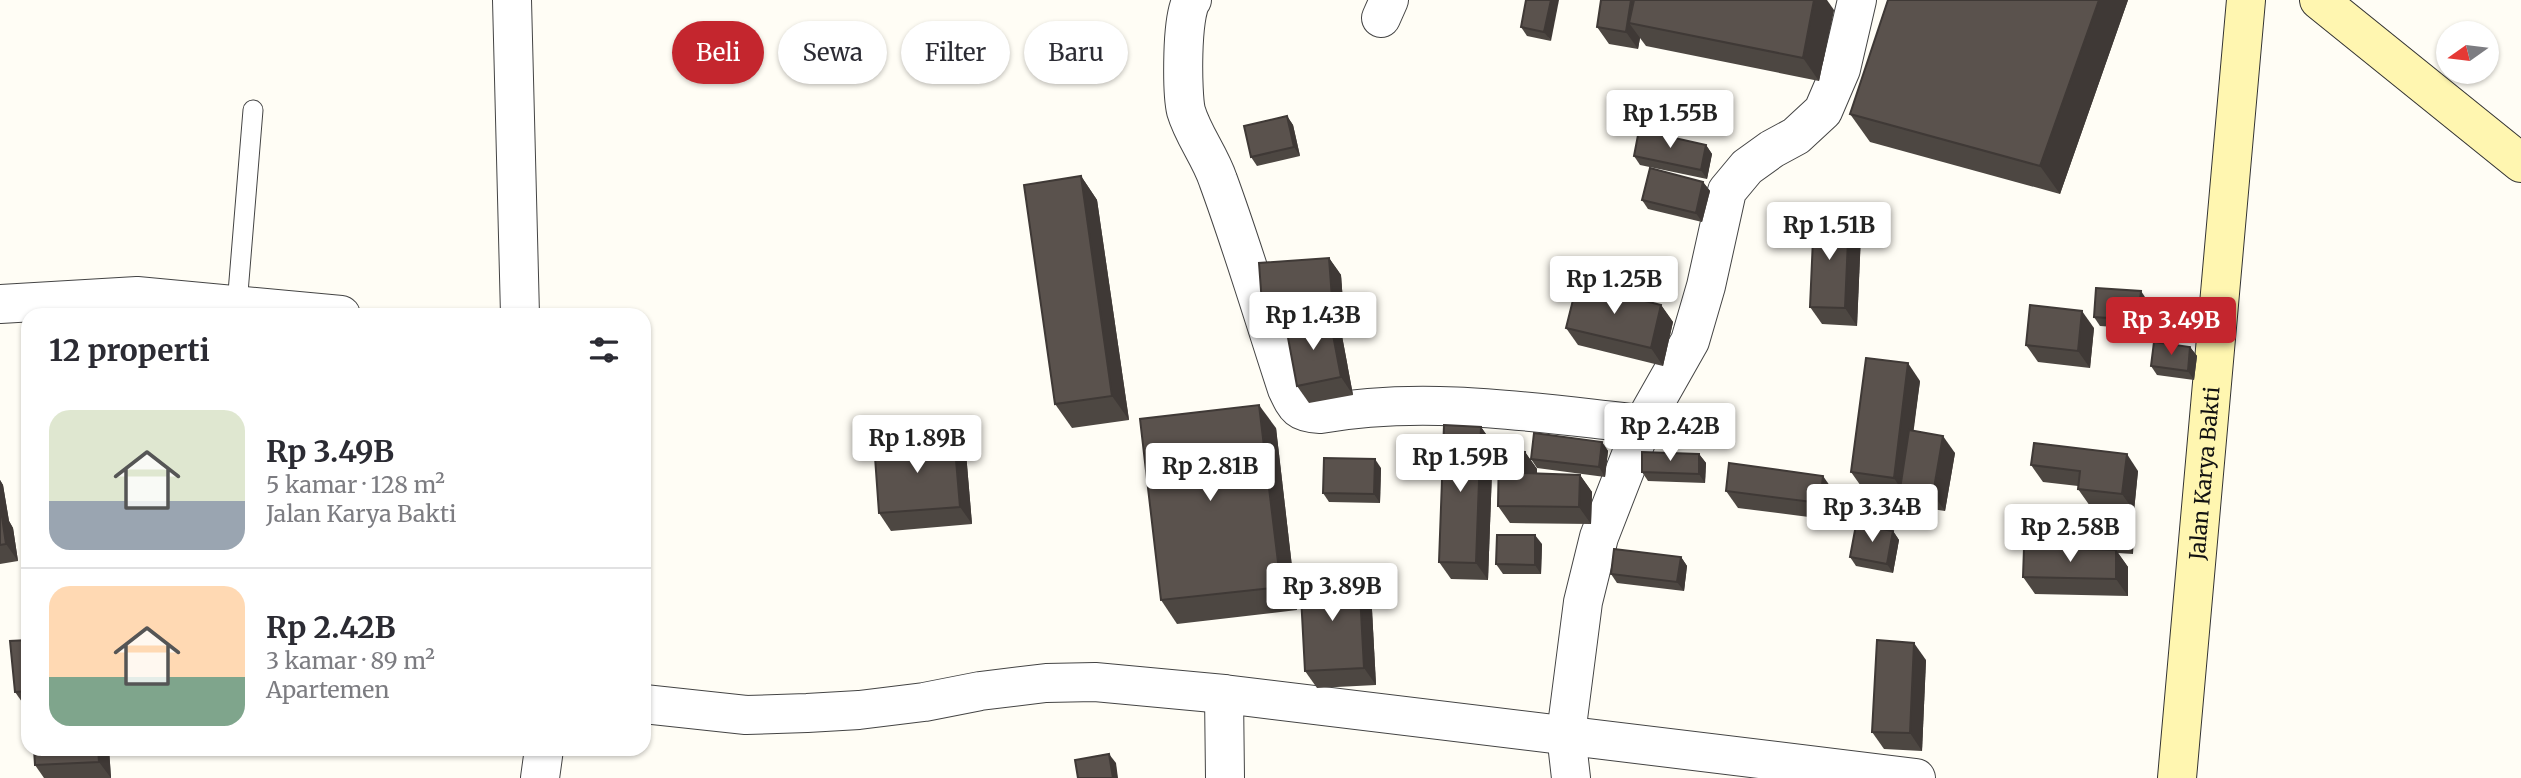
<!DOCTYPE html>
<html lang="id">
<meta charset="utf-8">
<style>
:root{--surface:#fff;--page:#f7f7f7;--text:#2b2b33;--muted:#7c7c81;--line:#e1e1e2;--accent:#c4262e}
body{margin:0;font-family:Merriweather,serif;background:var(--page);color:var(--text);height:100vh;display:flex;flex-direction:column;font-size:26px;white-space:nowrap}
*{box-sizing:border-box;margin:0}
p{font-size:23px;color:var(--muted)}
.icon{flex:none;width:38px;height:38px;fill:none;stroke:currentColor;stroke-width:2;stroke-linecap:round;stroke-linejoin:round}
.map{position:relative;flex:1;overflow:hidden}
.panel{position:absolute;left:21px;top:308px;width:630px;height:448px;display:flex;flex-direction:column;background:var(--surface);border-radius:21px;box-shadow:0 2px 5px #0004}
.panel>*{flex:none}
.banner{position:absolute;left:672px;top:21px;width:665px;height:63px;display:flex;gap:14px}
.needle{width:46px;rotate:256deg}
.buttons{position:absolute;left:2436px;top:21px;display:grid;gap:14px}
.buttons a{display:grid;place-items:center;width:63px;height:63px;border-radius:50%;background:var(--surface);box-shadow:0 2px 5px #0004;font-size:35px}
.price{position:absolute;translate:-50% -60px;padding:0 16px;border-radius:7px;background:#fff;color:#222;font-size:23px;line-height:46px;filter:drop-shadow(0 2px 4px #0008)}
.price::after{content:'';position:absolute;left:50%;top:42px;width:21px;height:16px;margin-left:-10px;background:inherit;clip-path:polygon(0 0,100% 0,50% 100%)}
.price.on{background:var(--accent);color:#fff}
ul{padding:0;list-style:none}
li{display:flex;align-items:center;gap:21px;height:175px;padding:0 28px}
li+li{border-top:2px solid var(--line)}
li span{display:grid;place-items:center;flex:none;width:196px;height:140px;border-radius:21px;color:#555}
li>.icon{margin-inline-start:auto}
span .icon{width:84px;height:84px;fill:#fffc;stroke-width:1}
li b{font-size:30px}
h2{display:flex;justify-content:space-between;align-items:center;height:84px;padding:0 28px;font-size:30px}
.tag{padding:0 24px;border-radius:32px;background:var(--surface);box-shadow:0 2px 5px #0004;font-size:24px;line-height:63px}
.tag.on{background:var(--accent);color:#fff}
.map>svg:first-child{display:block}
</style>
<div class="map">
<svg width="2521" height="778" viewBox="0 0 2521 778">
<rect width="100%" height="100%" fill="#fffdf5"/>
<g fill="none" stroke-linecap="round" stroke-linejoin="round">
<defs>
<polyline id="lane" points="237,305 253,110"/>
<g id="street">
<polyline points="512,0 520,315"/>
<path d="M 1192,0 C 1181,13 1182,94 1186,111 C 1193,135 1210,156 1218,180 C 1243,248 1264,319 1287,389 C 1296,408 1298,413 1320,414 C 1427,395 1536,413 1643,424"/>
<polyline points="1381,18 1389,0"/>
<polyline points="0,304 137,296 341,315"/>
<polyline points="1224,694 1225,778"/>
<polyline points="644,704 746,715 807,713 859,710 924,702 980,691 1046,683 1095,682 1224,694 1916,778"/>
<polyline points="540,778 544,749"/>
<polyline points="1571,778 1566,734 1583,602 1599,537 1643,424 1690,341 1706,286 1727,191 1747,167 1772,149 1796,136 1823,111 1841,69 1857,0"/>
</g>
<g id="secondary">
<polyline points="2319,0 2521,163"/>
<path id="s1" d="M 2177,778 L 2246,0"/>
</g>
</defs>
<use href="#lane" stroke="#444" stroke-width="21"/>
<use href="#street" stroke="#444" stroke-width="40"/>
<use href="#secondary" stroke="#333" stroke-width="40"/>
<use href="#lane" stroke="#fff" stroke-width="19"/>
<use href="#street" stroke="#fff" stroke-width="38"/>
<use href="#secondary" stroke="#fff6b0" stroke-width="38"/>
</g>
<g fill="#4d4742">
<polygon points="1526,0 1551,41 1527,36 1521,27"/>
<polygon points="1601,0 1834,10 1819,81 1646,46 1640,38 1638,49 1609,44 1597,27"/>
<polygon points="1888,0 2128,0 2060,194 1870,142 1850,114"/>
<polygon points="1287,116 1293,125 1300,156 1257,166 1251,157"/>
<polygon points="1706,145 1712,154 1707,179 1640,165 1634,156"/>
<polygon points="1081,176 1097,200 1129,420 1072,428 1055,404"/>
<polygon points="1703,182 1710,191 1702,222 1648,209 1642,200"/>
<polygon points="1849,217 1861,234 1857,326 1822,324 1810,307"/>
<polygon points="1329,258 1341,275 1344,316 1274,321 1262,304"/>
<polygon points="2147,300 2144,329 2100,326 2094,317"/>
<polygon points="1661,305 1673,322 1663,366 1578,345 1566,328"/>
<polygon points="1330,319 1342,336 1353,395 1309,403 1297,386"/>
<polygon points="2094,328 2090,368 2038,362 2026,345"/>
<polygon points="2190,347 2197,356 2194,380 2157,375 2151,366"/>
<polygon points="1920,381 1913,431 1955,453 1945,511 1912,506 1904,495 1863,489 1851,472"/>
<polygon points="1481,427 1493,444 1488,580 1451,579 1439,562"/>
<polygon points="1276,428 1297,610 1177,624 1161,600"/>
<polygon points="954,436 966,453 972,524 891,531 879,513"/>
<polygon points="1602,442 1608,451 1605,477 1537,468 1531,459"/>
<polygon points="1525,452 1537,469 1537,473 1580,475 1592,492 1591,524 1510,523 1498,506"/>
<polygon points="1699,454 1706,463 1705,483 1648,481 1642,472"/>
<polygon points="2031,465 2138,471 2134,511 2090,506 2078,489 2078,486 2043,482"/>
<polygon points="1381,468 1380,503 1329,502 1323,493"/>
<polygon points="0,480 3,485 9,521 13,528 18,561 0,564"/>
<polygon points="1726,491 1835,493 1832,520 1738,508"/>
<polygon points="2134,521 2133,554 2118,553 2128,567 2128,596 2035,594 2023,577 2082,549 2077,543"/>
<polygon points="1893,531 1899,540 1893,573 1856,566 1850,557"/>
<polygon points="1542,544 1541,574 1503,574 1496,564"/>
<polygon points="1681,557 1687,566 1684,591 1617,583 1611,574"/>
<polygon points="1359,574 1371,591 1376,685 1317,688 1305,671"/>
<polygon points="28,640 28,709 27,709 15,692"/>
<polygon points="1926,660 1922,751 1884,749 1872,732"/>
<polygon points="109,749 111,778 44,778 35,765"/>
</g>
<g fill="#3f3936">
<polygon points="1551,0 1559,0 1551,41 1544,32"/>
<polygon points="1631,0 1646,0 1629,23 1640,38 1638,49 1626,32"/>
<polygon points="1814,0 1827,0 1834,10 1819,81 1803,58"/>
<polygon points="2099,0 2128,0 2060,194 2040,166"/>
<polygon points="1287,116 1293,125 1300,156 1294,147"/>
<polygon points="1706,145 1712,154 1707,179 1701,170"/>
<polygon points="1081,176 1097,200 1129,420 1112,396"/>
<polygon points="1703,182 1710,191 1702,222 1696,213"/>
<polygon points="1849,217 1861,234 1857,326 1845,308"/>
<polygon points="1329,258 1341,275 1344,316 1332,298"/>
<polygon points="2141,291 2147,300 2144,329 2138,320"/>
<polygon points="1661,305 1673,322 1663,366 1651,348"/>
<polygon points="2082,311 2094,328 2090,368 2078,351"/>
<polygon points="1330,319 1342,336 1353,395 1341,377"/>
<polygon points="2190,347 2197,356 2194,380 2188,371"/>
<polygon points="1908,363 1920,381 1906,490 1901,489 1894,478"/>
<polygon points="1259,405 1276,428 1297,610 1281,587"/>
<polygon points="1481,427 1493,444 1488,580 1476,563"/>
<polygon points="954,436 966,453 972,524 960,507"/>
<polygon points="1943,436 1955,453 1945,511 1933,494"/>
<polygon points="1602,442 1608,451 1605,477 1599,467"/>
<polygon points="1525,452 1537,469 1536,490 1524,473"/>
<polygon points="1699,454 1706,463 1705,483 1699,474"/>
<polygon points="2127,454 2138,471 2134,511 2122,494"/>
<polygon points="1375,459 1381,468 1380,503 1374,494"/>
<polygon points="1580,475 1592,492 1591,524 1579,507"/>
<polygon points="1823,476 1835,493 1832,520 1820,503"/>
<polygon points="0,480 3,485 9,521 13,528 18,561 6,544 2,511 0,508"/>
<polygon points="2128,512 2134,521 2133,554 2127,544"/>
<polygon points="1893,531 1899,540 1893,573 1887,564"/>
<polygon points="1535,535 1542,544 1541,574 1535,565"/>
<polygon points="2116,550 2128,567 2128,596 2116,579"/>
<polygon points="1681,557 1687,566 1684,591 1677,582"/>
<polygon points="1359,574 1371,591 1376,685 1364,668"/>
<polygon points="1914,643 1926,660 1922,751 1910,733"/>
<polygon points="98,749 109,749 111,778 99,762"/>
<polygon points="1109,754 1116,763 1118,778 1113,778"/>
</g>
<g fill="#5a524d" stroke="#3f3936" stroke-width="2">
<polygon points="1526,0 1551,0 1544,32 1521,27"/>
<polygon points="1601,0 1631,0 1626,32 1597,27"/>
<polygon points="1634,0 1814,0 1803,58 1629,23"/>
<polygon points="1888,0 2099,0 2040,166 1850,114"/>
<polygon points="1287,116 1294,147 1251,157 1244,126"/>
<polygon points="1639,130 1706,145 1701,170 1634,156"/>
<polygon points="1650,168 1703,182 1696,213 1642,200"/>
<polygon points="1081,176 1112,396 1055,404 1024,185"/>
<polygon points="1814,216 1849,217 1845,308 1810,307"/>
<polygon points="1329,258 1332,298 1262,304 1259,263"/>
<polygon points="1577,284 1661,305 1651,348 1566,328"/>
<polygon points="2096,288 2141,291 2138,320 2094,317"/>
<polygon points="2030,305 2082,311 2078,351 2026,345"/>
<polygon points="1330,319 1341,377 1297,386 1286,327"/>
<polygon points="2154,342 2190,347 2188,371 2151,366"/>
<polygon points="1866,358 1908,363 1894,478 1851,472"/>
<polygon points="1259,405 1281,587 1161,600 1140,419"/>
<polygon points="1444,425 1481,427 1476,563 1439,562"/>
<polygon points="1909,430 1943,436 1933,494 1900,489"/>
<polygon points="1534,433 1602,442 1599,467 1531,459"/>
<polygon points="954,436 960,507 879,513 874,443"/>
<polygon points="2034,443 2127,454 2122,494 2078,489 2080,471 2031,465"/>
<polygon points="1499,451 1525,452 1524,473 1580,475 1579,507 1498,506"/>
<polygon points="1642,452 1699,454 1699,474 1642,472"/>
<polygon points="1324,458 1375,459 1374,494 1323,493"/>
<polygon points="1729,463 1823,476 1820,503 1726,491"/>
<polygon points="1,510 6,544 0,545 0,511"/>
<polygon points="2078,511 2128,512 2127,544 2077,543"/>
<polygon points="1856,525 1893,531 1887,564 1850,557"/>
<polygon points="1497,535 1535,535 1535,565 1496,564"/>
<polygon points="2024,548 2116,550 2116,579 2023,577"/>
<polygon points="1614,549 1681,557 1677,582 1611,574"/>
<polygon points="1359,574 1364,668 1305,671 1300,577"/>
<polygon points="28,640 28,691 15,692 10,641"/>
<polygon points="1877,640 1914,643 1910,733 1872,732"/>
<polygon points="34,749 98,749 99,762 35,765"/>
<polygon points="1109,754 1113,778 1078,778 1075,760"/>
</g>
<g text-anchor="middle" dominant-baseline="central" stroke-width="7" stroke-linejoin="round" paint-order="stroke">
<g font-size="21" fill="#111" stroke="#fff">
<text stroke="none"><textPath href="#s1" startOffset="306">Jalan Karya Bakti</textPath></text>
</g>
</g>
</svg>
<div class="buttons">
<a><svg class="needle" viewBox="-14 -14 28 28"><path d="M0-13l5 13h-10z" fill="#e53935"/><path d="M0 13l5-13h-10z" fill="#7c7c81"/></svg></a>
</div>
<b class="price" style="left:1670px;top:150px">Rp 1.55B</b>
<b class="price" style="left:1829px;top:262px">Rp 1.51B</b>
<b class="price" style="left:1614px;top:316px">Rp 1.25B</b>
<b class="price" style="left:1313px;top:352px">Rp 1.43B</b>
<b class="price on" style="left:2171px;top:357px">Rp 3.49B</b>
<b class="price" style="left:1670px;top:463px">Rp 2.42B</b>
<b class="price" style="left:917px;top:475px">Rp 1.89B</b>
<b class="price" style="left:1460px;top:494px">Rp 1.59B</b>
<b class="price" style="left:1210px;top:503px">Rp 2.81B</b>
<b class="price" style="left:1872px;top:544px">Rp 3.34B</b>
<b class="price" style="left:2070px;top:564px">Rp 2.58B</b>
<b class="price" style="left:1332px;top:623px">Rp 3.89B</b>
<div class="banner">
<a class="tag on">Beli</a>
<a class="tag">Sewa</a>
<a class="tag">Filter</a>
<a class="tag">Baru</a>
</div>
<section class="panel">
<h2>12 properti<svg class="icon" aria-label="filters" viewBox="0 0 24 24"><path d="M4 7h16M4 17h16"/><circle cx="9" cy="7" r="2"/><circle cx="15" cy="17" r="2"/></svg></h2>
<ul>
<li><span style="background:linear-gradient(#dfe7d0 65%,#9aa5b1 0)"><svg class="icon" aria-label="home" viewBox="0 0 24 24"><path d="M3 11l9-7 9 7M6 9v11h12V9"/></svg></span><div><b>Rp 3.49B</b><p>5 kamar · 128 m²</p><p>Jalan Karya Bakti</p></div></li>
<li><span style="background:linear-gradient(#ffd9b3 65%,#7fa58c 0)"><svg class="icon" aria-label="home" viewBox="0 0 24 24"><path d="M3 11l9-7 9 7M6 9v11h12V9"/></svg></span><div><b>Rp 2.42B</b><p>3 kamar · 89 m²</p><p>Apartemen</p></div></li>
</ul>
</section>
</div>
